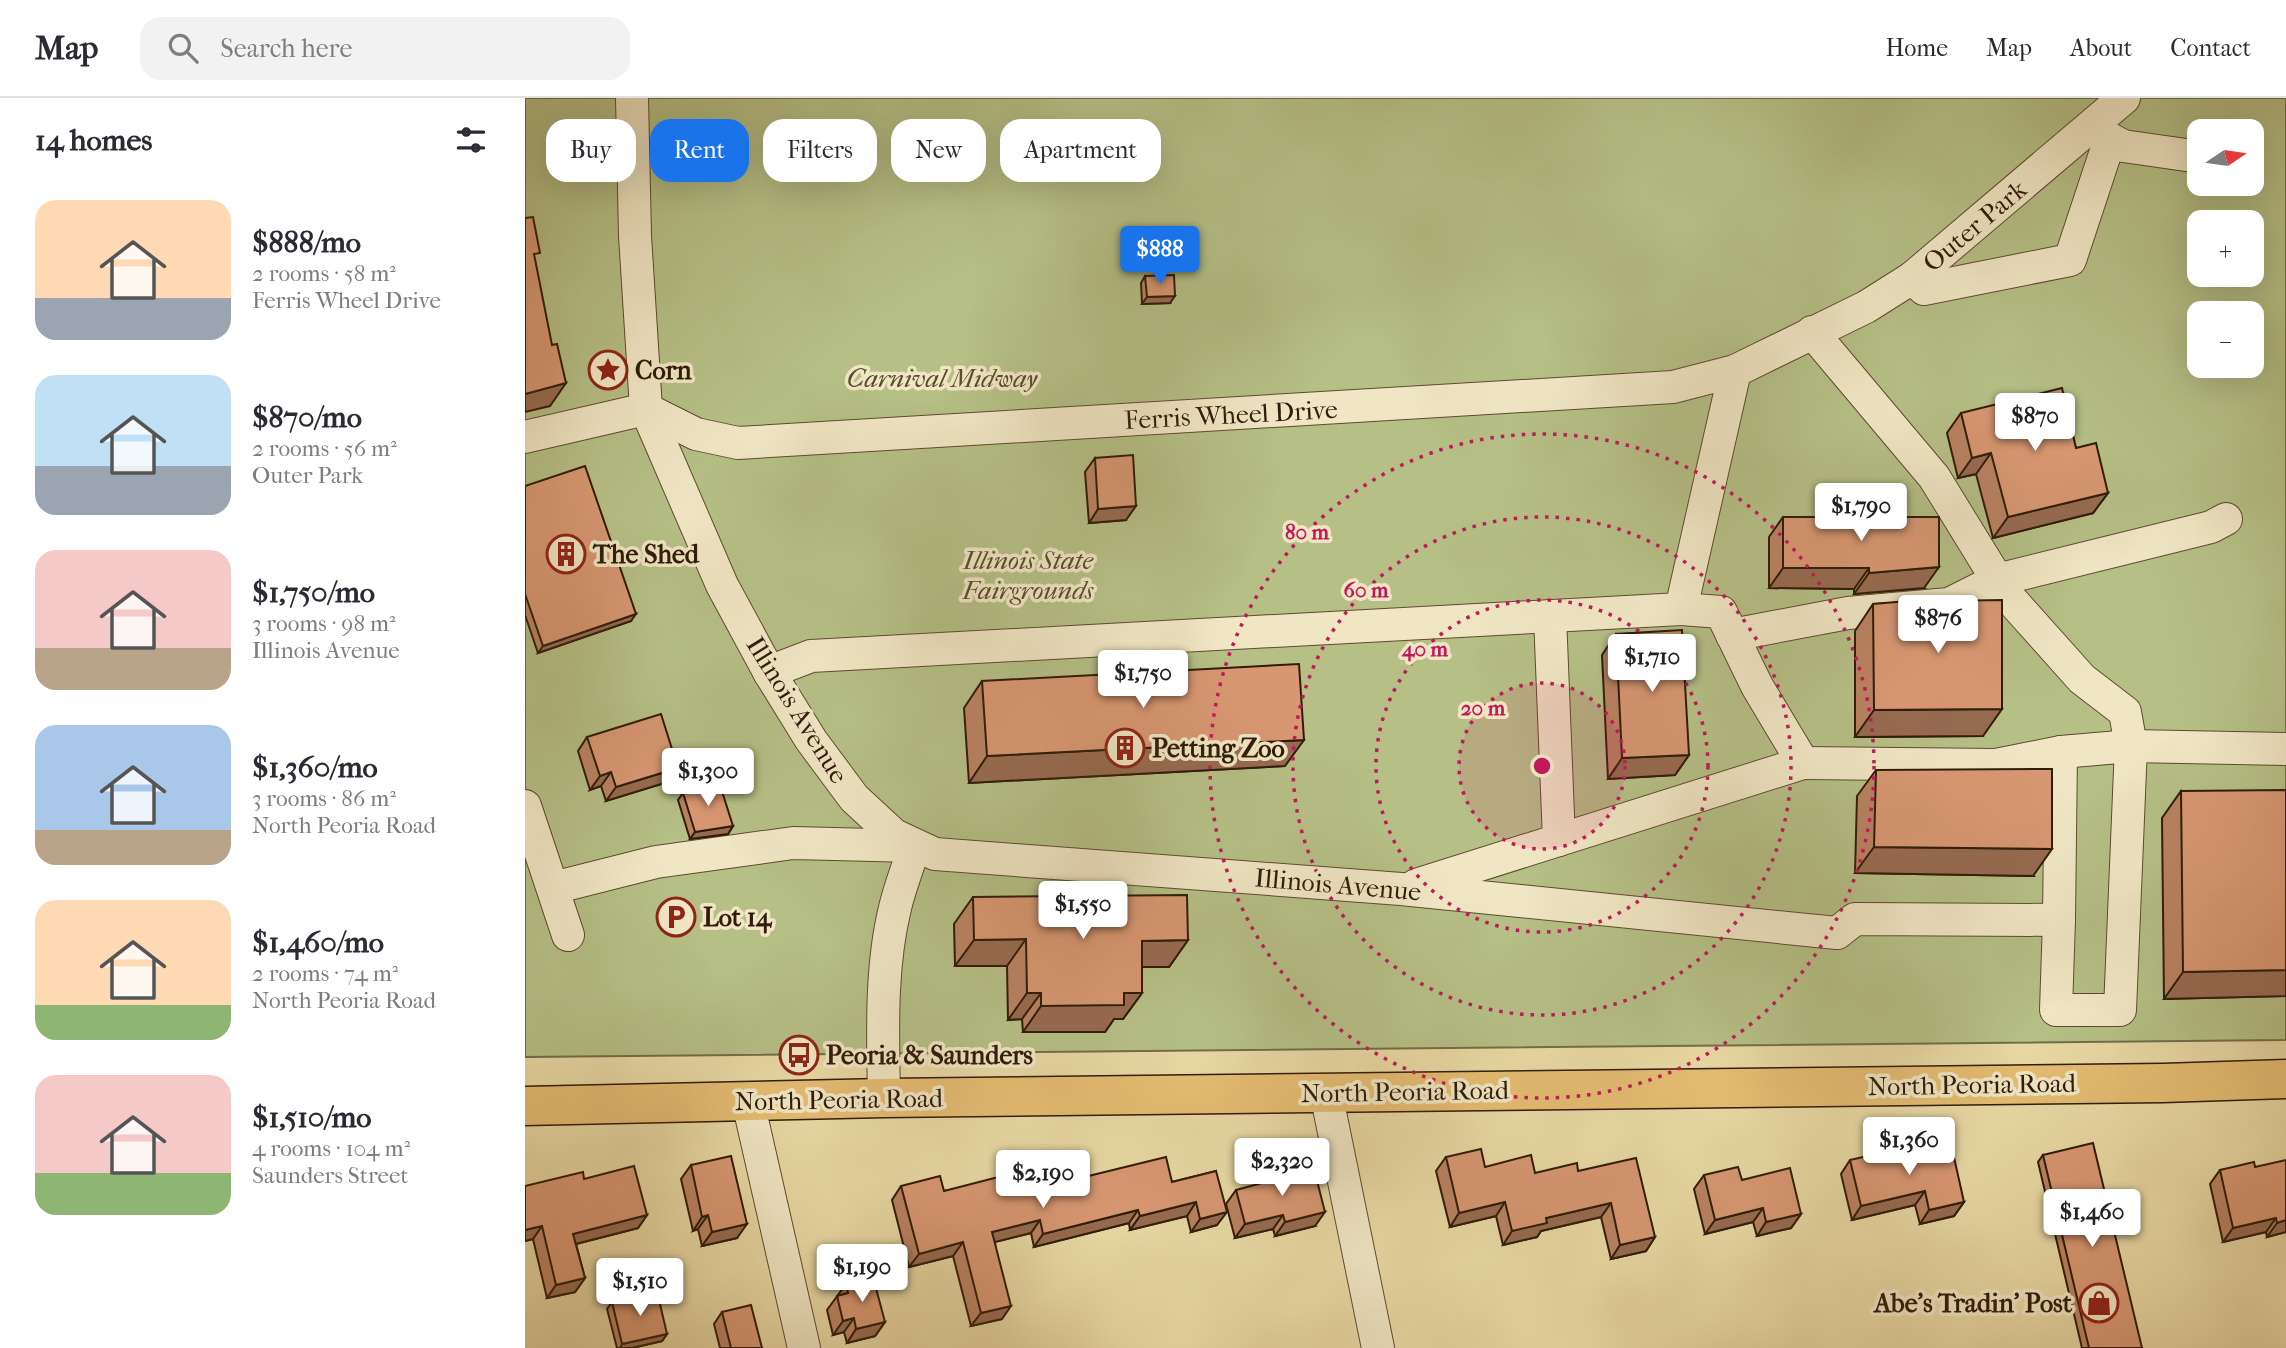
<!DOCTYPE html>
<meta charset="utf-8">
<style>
:root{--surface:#fff;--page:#f2f2f3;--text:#2b2b33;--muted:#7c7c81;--line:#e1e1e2;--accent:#1a73e8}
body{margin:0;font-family:"IM FELL French Canon",serif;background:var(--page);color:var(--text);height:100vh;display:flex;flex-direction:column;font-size:26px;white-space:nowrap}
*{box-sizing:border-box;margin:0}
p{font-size:23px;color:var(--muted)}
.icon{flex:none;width:38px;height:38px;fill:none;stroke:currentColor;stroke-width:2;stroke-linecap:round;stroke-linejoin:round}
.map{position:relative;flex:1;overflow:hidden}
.panel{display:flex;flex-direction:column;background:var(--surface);width:525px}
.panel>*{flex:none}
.top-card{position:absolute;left:21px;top:21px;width:665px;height:63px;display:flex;gap:14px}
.needle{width:46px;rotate:77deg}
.buttons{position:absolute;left:1662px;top:21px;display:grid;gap:14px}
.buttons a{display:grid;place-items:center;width:77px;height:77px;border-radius:14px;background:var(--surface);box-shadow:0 7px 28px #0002;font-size:35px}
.price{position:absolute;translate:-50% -60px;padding:0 16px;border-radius:7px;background:#fff;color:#222;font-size:23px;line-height:46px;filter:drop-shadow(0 2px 4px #0008)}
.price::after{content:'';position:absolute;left:50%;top:42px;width:21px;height:16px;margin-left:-10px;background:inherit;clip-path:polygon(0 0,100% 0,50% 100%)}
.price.selected{background:var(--accent);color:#fff}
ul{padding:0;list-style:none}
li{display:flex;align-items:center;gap:21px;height:175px;padding:0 35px}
li span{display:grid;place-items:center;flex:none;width:196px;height:140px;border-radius:21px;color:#555}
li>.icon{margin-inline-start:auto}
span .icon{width:84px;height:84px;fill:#fffc;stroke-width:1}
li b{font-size:30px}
h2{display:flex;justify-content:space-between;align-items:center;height:84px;padding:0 35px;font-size:30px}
.pill{padding:0 24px;border-radius:21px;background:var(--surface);box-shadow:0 7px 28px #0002;font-size:24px;line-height:63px}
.pill.selected{background:var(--accent);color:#fff}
header{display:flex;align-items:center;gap:42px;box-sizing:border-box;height:98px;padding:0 35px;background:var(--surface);border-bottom:2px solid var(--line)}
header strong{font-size:33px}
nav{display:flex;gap:38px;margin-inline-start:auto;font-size:24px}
.search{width:490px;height:63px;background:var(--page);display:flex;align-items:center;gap:18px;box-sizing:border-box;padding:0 24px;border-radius:21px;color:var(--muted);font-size:26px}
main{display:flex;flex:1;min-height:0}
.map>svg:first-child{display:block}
</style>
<header>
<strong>Map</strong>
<div class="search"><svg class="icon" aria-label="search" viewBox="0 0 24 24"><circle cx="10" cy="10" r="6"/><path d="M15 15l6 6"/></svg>Search here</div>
<nav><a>Home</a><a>Map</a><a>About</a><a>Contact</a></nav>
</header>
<main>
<section class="panel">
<h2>14 homes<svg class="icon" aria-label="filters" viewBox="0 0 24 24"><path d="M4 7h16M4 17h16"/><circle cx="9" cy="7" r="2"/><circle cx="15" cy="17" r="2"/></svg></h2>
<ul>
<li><span style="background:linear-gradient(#ffd9b3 70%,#9aa5b1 0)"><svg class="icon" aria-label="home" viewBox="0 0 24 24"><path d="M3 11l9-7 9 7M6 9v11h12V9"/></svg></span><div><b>$888/mo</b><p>2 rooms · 58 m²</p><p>Ferris Wheel Drive</p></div></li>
<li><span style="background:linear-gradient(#bfe0f5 65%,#9aa5b1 0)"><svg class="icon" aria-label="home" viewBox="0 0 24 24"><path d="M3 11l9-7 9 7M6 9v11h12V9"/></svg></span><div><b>$870/mo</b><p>2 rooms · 56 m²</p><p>Outer Park</p></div></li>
<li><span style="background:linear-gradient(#f6c9c9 70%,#b9a48a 0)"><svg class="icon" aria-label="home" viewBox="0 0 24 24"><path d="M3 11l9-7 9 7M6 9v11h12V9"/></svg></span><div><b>$1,750/mo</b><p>3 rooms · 98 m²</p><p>Illinois Avenue</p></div></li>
<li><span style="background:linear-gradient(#a9c7e8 75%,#b9a48a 0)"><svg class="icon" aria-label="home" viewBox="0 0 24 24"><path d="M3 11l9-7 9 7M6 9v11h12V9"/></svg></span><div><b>$1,360/mo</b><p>3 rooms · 86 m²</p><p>North Peoria Road</p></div></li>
<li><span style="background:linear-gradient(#ffd9b3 75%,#8fb573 0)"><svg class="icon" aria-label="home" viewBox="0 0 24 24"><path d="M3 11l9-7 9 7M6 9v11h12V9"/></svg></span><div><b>$1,460/mo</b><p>2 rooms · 74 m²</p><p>North Peoria Road</p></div></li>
<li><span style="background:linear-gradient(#f6c9c9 70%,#8fb573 0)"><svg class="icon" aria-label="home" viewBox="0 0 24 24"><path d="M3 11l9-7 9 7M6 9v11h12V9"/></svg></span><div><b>$1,510/mo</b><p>4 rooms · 104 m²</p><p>Saunders Street</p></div></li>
</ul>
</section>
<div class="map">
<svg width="1761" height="1250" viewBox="0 0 1761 1250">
<rect width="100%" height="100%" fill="#e8d8a4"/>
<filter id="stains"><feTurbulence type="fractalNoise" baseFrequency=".00286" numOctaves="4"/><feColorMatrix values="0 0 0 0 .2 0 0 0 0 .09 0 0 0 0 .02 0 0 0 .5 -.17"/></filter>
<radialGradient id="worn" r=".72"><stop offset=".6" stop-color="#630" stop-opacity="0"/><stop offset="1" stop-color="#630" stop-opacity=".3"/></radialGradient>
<path fill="#b5bf86" stroke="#726e48" stroke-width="2" fill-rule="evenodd" d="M 0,0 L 1761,0 L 1761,942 L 0,959 ZM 1675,33 L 1727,33 L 1727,86 L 1675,86 ZM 1675,124 L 1727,124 L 1727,177 L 1675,177 ZM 1675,215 L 1727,215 L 1727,268 L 1675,268 Z"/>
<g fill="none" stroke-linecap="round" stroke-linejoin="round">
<defs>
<g id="minor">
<polyline points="107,0 110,138 121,311 197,487 244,574 286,642 329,700 369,737 410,756 876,791 1312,835 1330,821 1534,822 1536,654"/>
<polyline points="1566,31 1598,48 1675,59"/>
<polyline points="1387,180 1399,191 1545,162 1585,41"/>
<polyline points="1287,234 1409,379 1481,496 1557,581 1600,614 1606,648 1595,912 1531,912 1534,822"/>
<polyline points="121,311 171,336 213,345 1148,289 1210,273 1341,209 1387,180 1599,0"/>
<polyline points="0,339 121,311"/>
<polyline points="1025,518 1034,742"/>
<polyline points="1207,537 1323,515 1424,506 1472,482 1686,429 1701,421"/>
<polyline points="244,574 286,558 1156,511 1210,273"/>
<polyline points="1278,665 1471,667 1536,654 1606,648 1761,651"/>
<polyline points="0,708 43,837"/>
<polyline points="891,787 1278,665 1232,588 1196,514 1156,511"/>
<path d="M 28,790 L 131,764 L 268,745 L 390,748 C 383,768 375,789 370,810 C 355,871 358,938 359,1000"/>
<polyline points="801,995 853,1250"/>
<polyline points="223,1004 279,1250"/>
</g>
<polyline id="major" points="0,1008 359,1000 1638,985 1761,981"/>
</defs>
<use href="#minor" stroke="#5e4b30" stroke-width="34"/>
<use href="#major" stroke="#301c09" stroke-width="41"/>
<use href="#minor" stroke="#f0e6c4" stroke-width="32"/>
<use href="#major" stroke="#e4bc72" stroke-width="38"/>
</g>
<g fill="#b98262" stroke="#301c09" stroke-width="2">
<polygon points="620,178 645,205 617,206 616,185"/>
<polygon points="1436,315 1551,350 1583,395 1568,415 1468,440 1451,376 1433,380 1422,335"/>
<polygon points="570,360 601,422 564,425 560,374"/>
<polygon points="0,388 106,523 13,555 0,517"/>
<polygon points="1258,419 1399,490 1329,496 1329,491 1244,490 1244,439"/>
<polygon points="1418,503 1458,638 1330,639 1330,533 1348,506"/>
<polygon points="1091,536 1164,657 1150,677 1083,681 1077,557"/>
<polygon points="457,583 760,668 444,685 439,610"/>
<polygon points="62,639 153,670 143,684 81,703 76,688 65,692 53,653"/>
<polygon points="1351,672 1508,778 1330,775 1332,698"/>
<polygon points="1656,693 1761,898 1639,901 1637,720"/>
<polygon points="158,695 208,728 203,736 165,741 153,702"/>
<polygon points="448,799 663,842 644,869 617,869 617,895 598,921 589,921 580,934 498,934 497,921 483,922 482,868 430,868 429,826"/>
<polygon points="1518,1057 1617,1250 1557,1250 1513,1064"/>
<polygon points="921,1059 960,1069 1010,1075 1053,1073 1130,1139 1121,1153 1086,1161 1076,1119 1016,1133 1012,1139 978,1147 971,1118 925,1129 911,1073"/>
<polygon points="1362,1061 1439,1104 1429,1118 1395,1126 1390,1107 1327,1122 1316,1076 1325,1062"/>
<polygon points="166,1067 212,1140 177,1148 173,1131 168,1133 156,1081"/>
<polygon points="1730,1069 1761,1134 1742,1139 1741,1134 1698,1144 1685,1086 1695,1072"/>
<polygon points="691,1073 692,1127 666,1134 662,1118 605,1132 604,1125 509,1149 506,1135 470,1144 477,1221 446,1228 428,1158 384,1169 367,1102 376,1088 419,1093 490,1081 647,1084"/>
<polygon points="1179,1077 1217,1082 1276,1116 1266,1130 1232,1138 1228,1124 1180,1136 1169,1091"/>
<polygon points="59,1081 122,1117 113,1130 51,1146 60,1180 50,1194 22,1200 8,1141 0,1143"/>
<polygon points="711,1092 790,1128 750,1138 748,1131 710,1140 701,1106"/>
<polygon points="321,1186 360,1224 350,1238 322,1245 319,1234 308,1237 302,1212"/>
<polygon points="87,1204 142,1236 137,1243 107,1250 92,1250 82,1211"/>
<polygon points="197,1214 237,1250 195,1250 189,1226"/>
</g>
<g fill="#966a50" stroke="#301c09" stroke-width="2">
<polygon points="650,198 645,205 617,206 622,199"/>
<polygon points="41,285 25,308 0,314 0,296"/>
<polygon points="1466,355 1451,376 1433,380 1447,360"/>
<polygon points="1583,395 1568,415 1468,440 1483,419"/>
<polygon points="611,408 601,422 564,425 573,411"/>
<polygon points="1414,469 1399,490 1329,496 1344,475"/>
<polygon points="1258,470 1344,470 1329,491 1244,490"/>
<polygon points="111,516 106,523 13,555 18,548"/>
<polygon points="1477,611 1458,638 1330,639 1349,612"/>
<polygon points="779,642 760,668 444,685 462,658"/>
<polygon points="1164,657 1150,677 1083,681 1097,660"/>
<polygon points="153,670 143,684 81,703 91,689"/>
<polygon points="86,674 76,688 65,692 75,678"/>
<polygon points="208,728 203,736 165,741 170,734"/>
<polygon points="1349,749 1527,751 1508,778 1330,775"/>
<polygon points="501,841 482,868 430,868 449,842"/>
<polygon points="663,842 644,869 598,869 617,843"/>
<polygon points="1761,872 1761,898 1639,901 1658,874"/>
<polygon points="502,895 516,895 497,921 483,922"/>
<polygon points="599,895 617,895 598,921 589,921 580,934 498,934 516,908"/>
<polygon points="1400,1093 1390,1107 1327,1122 1336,1108"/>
<polygon points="671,1104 662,1118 605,1132 615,1118"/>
<polygon points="980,1104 971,1118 925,1129 934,1115"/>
<polygon points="1439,1104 1429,1118 1395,1126 1404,1112"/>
<polygon points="1086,1105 1076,1119 1016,1133 1012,1139 978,1147 987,1133 1021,1120"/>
<polygon points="1238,1110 1228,1124 1180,1136 1190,1122"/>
<polygon points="613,1112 604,1125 509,1149 518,1136"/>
<polygon points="702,1114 692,1127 666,1134 675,1121"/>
<polygon points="800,1114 790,1128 750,1138 760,1124"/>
<polygon points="1276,1116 1266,1130 1232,1138 1241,1124"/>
<polygon points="122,1117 113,1130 39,1149 48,1136"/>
<polygon points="183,1117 173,1131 168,1133 177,1119"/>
<polygon points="758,1117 748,1131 710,1140 720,1126"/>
<polygon points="1751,1120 1741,1134 1698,1144 1708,1130"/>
<polygon points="515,1122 506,1135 458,1147 467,1134"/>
<polygon points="1761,1122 1761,1134 1742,1139 1752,1125"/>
<polygon points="222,1126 212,1140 177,1148 187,1134"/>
<polygon points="17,1128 8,1141 0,1143 0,1132"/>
<polygon points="1130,1139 1121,1153 1086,1161 1095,1147"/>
<polygon points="438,1144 428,1158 384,1169 394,1156"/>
<polygon points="60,1180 50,1194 22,1200 31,1187"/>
<polygon points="486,1208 477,1221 446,1228 456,1215"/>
<polygon points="329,1220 319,1234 308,1237 318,1223"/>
<polygon points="360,1224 350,1238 322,1245 331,1231"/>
<polygon points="142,1236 137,1243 107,1250 95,1250 97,1246"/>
</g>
<g fill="#d79772" stroke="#301c09" stroke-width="2">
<polygon points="8,119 15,155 9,156 27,247 32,246 41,285 0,296 0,120"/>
<polygon points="649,177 650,198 622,199 620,178"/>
<polygon points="1537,290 1551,350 1571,345 1583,395 1483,419 1466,355 1447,360 1436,315"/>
<polygon points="608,357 611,408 573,411 570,360"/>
<polygon points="60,368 111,516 18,548 0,496 0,388"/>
<polygon points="1258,419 1414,419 1414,469 1344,475 1344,470 1258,470"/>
<polygon points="1418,500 1418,503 1477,502 1477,611 1349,612 1348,506"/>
<polygon points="1157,532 1164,657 1097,660 1091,536"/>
<polygon points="774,566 779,642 462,658 457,583"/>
<polygon points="136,616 153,670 91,689 86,674 75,678 62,639"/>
<polygon points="1527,671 1527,751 1349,749 1351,672"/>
<polygon points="194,684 208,728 170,734 158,695"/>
<polygon points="1761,692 1761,872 1658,874 1656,693"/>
<polygon points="662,797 663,842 617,843 617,895 599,895 599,907 516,908 516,895 502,895 501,841 449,842 448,799"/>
<polygon points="1568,1045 1617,1250 1564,1250 1518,1057"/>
<polygon points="1426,1046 1439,1104 1404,1112 1400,1093 1336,1108 1325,1062 1360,1054 1362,1061"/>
<polygon points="956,1051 960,1069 1006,1057 1010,1075 1052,1065 1053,1073 1111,1060 1130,1139 1095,1147 1086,1105 1021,1120 1022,1125 987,1133 980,1104 934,1115 921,1059"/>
<polygon points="206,1058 222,1126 187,1134 183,1117 177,1119 166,1067"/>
<polygon points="641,1059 647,1084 691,1073 702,1114 675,1121 671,1104 615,1118 613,1112 518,1136 515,1122 467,1134 486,1208 456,1215 438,1144 394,1156 376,1088 415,1078 419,1093 489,1075 490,1081 540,1069 543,1083"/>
<polygon points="1761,1062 1761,1122 1752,1125 1751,1120 1708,1130 1695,1072 1729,1064 1730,1069"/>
<polygon points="109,1068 122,1117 48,1136 60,1180 31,1187 17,1128 0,1132 0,1088 58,1074 59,1081"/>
<polygon points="1213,1069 1217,1082 1265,1070 1276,1116 1241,1124 1238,1110 1190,1122 1179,1077"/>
<polygon points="789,1071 800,1114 760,1124 758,1117 720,1126 711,1092"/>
<polygon points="348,1179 360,1224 331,1231 329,1220 318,1223 312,1198 323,1195 321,1186"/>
<polygon points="132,1193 142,1236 97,1246 87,1204"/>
<polygon points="226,1207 237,1250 206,1250 197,1214"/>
</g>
<circle cx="1017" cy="668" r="83" fill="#c2185b" fill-opacity=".12"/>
<g fill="none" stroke="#c2185b" stroke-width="3.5" stroke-dasharray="3.5 7">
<circle cx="1017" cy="668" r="83"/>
<circle cx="1017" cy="668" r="166"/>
<circle cx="1017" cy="668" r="249"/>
<circle cx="1017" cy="668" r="332"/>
</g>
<defs>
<symbol id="sight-ring" viewBox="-11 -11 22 22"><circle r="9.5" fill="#f0e6c4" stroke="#8f2418" stroke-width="1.5"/><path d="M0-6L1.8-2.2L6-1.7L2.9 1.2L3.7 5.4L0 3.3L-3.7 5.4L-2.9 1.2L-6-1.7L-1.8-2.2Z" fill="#8f2418"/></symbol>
<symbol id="building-ring" viewBox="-11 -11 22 22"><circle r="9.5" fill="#f0e6c4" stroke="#8f2418" stroke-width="1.5"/><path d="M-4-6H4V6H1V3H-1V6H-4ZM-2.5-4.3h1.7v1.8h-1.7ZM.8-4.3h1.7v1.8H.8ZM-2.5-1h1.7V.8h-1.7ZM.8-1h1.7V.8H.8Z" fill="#8f2418"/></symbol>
<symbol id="parking-ring" viewBox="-11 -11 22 22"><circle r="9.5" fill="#f0e6c4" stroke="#8f2418" stroke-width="1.5"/><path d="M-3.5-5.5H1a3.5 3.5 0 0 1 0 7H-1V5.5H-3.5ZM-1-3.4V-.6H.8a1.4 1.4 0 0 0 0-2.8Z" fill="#8f2418"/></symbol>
<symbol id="bus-ring" viewBox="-11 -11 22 22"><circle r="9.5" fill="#f0e6c4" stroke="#8f2418" stroke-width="1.5"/><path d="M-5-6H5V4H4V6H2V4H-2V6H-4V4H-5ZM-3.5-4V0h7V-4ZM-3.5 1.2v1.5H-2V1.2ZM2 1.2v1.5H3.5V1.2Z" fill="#8f2418"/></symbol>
<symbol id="shop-ring" viewBox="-11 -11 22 22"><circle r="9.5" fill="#f0e6c4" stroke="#8f2418" stroke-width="1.5"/><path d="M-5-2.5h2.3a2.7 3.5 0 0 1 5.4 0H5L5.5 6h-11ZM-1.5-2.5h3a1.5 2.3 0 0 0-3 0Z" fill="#8f2418"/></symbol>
</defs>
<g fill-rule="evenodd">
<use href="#sight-ring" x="61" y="250" width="44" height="44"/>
<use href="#building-ring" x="19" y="434" width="44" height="44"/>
<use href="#building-ring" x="578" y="628" width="44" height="44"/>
<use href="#parking-ring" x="129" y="797" width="44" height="44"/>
<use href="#bus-ring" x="252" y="935" width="44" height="44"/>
<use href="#shop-ring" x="1552" y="1183" width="44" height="44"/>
</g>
<g text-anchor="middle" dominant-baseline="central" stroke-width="7" stroke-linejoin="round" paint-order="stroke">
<g font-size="26" fill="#301c09" stroke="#f0e6c4">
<text transform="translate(1450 128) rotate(-40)">Outer Park</text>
<text transform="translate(706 317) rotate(-3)">Ferris Wheel Drive</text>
<text transform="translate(272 612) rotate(58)">Illinois Avenue</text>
<text transform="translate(813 787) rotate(5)">Illinois Avenue</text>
<text transform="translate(1447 987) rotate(-1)">North Peoria Road</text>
<text transform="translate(880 994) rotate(-1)">North Peoria Road</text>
<text transform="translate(314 1002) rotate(-1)">North Peoria Road</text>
</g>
<g font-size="26" font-weight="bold" fill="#301c09" stroke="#f0e6c4" text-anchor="start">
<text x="110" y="272">Corn</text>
<text x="68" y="456">The Shed</text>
<text x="627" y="650">Petting Zoo</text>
<text x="178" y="819">Lot 14</text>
<text x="301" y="957">Peoria &amp; Saunders</text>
<text x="1547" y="1205" text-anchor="end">Abe's Tradin' Post</text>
</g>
<g font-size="26" font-style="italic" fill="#584d2e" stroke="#f0e6c4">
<text x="417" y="280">Carnival Midway</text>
<text x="503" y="462">Illinois State<tspan x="503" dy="30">Fairgrounds</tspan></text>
</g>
</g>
<circle cx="1017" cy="668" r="10" fill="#c2185b" stroke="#f0e6c4" stroke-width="3.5"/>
<g font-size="21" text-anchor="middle" font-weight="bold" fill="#c2185b" stroke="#f0e6c4" stroke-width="7" stroke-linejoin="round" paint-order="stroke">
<text x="782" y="441">80 m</text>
<text x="841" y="499">60 m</text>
<text x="900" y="558">40 m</text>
<text x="958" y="617">20 m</text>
</g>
<rect width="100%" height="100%" filter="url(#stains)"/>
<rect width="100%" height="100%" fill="url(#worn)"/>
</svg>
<div class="buttons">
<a><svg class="needle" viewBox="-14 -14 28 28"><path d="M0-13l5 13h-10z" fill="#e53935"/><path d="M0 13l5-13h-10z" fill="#7c7c81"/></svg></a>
<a>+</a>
<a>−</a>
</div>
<b class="price selected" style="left:635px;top:188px">$888</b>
<b class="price" style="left:1510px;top:355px">$870</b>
<b class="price" style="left:1336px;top:445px">$1,790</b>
<b class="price" style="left:1413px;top:557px">$876</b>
<b class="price" style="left:1127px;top:596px">$1,710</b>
<b class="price" style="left:618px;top:612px">$1,750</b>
<b class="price" style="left:183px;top:710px">$1,300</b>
<b class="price" style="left:558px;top:843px">$1,550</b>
<b class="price" style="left:1384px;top:1079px">$1,360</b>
<b class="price" style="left:757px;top:1100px">$2,320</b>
<b class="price" style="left:518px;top:1112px">$2,190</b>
<b class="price" style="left:1567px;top:1151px">$1,460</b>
<b class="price" style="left:337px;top:1206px">$1,190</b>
<b class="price" style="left:115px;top:1220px">$1,510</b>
<div class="top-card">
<a class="pill">Buy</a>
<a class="pill selected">Rent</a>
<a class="pill">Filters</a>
<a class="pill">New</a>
<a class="pill">Apartment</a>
</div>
</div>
</main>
